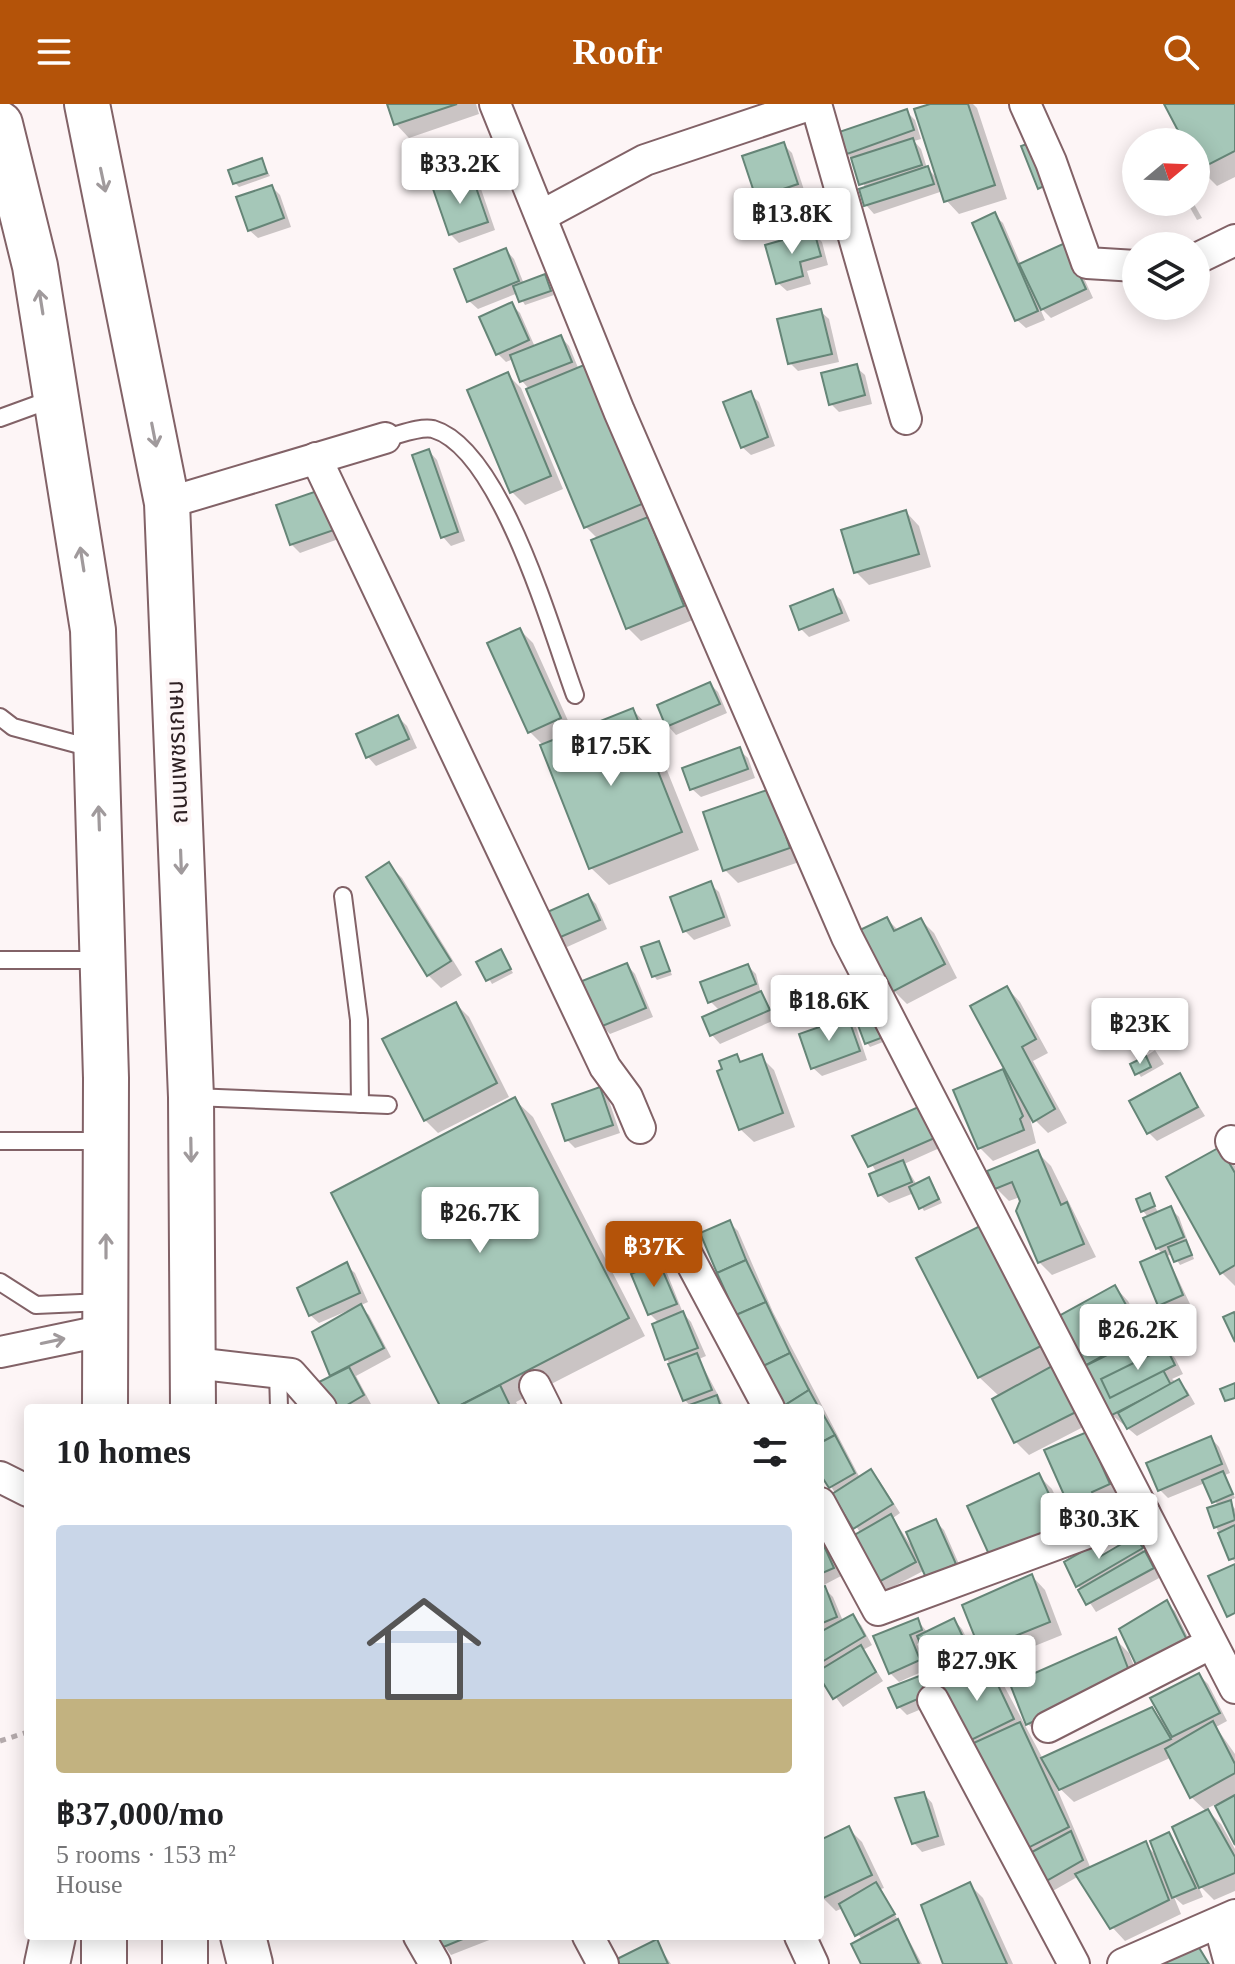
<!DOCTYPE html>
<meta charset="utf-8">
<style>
:root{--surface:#fff;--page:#f2f2f2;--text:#202124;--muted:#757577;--line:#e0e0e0;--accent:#b45309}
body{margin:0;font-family:"Times New Roman","Noto Sans Thai",serif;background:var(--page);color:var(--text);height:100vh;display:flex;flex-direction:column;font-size:30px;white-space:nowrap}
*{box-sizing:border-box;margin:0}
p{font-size:26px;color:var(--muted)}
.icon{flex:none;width:44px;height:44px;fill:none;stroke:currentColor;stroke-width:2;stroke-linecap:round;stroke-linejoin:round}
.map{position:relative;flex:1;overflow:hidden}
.side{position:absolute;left:24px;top:1300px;width:800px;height:536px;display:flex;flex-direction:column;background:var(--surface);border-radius:8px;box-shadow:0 4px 20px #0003}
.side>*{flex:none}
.needle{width:52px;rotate:71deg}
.buttons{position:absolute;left:1122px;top:24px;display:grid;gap:16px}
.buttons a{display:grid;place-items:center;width:88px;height:88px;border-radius:50%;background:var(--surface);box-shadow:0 4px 20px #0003;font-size:40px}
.price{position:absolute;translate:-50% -68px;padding:0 18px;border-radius:8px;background:#fff;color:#222;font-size:26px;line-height:52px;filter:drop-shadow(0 2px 4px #0008)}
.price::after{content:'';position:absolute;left:50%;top:48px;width:24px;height:18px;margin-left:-12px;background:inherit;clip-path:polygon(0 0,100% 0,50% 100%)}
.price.on{background:var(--accent);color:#fff}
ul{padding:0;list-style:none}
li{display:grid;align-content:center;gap:16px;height:424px;padding:0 32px}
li+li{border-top:2px solid var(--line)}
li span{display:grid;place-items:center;height:248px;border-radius:8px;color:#555}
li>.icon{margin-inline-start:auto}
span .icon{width:144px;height:144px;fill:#fffc;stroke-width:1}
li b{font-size:34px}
h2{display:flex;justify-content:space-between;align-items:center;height:96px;padding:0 32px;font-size:34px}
header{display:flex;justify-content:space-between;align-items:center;height:104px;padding:0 32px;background:var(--accent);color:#fff;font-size:36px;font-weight:800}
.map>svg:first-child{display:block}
</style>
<header><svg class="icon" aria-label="menu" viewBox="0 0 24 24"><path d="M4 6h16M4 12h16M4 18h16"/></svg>Roofr<svg class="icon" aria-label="search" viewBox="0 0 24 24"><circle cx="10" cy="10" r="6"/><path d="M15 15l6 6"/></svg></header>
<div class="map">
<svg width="1235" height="1860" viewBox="0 0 1235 1860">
<rect width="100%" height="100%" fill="#fdf5f6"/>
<g fill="#0003" fill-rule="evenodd">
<polygon points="389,0 476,0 479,10 409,34 396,20"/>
<polygon points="937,0 973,0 977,4 1007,95 959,110 946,96 943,87 874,110 866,101 866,85 848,49 906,7 915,16 921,35 914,37 921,45 927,64 939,76"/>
<polygon points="1166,0 1235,0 1235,73 1217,82 1200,65 1196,38 1186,38"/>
<polygon points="784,41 792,49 805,89 767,102 758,93"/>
<polygon points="262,57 270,72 239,83 235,79 231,67"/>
<polygon points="472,74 480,82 495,126 459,139 450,130"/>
<polygon points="272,83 280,91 291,123 258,134 249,126"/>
<polygon points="1194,100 1202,114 1197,116 1189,102"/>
<polygon points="994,111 1003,119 1021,161 1073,150 1093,194 1051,214 1039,202 1045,216 1026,224 1017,216"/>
<polygon points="813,129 822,138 828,161 807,167 811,180 787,187 778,179"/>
<polygon points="506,146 514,155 524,180 545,173 554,191 525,201 518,189 478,205 469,197"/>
<polygon points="512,201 520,209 535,243 561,233 569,242 579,266 584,264 601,281 695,515 641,537 628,524 598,435 586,423 530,286 522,277 513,255 506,258 498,250"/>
<polygon points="820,207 829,215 839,258 798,267 790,259"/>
<polygon points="856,263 865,271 872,300 839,308 831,300"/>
<polygon points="508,271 521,284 563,385 525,401 512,388"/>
<polygon points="750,290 759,298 775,342 751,351 742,343"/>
<polygon points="429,347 437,356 465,437 451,442 443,433"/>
<polygon points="323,387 344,433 300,449 291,440"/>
<polygon points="906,408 919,422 931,463 869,481 856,468"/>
<polygon points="833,488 841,496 850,517 809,533 801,525"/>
<polygon points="520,526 533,539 574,630 633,606 650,624 699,746 609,781 591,764 542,640 530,628"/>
<polygon points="710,580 718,588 727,609 676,631 668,622"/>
<polygon points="398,613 407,622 417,644 376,662 368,653"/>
<polygon points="739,646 748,654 755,674 701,693 692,685"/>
<polygon points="769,688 802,757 738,779 725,766"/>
<polygon points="389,761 402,774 462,871 441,884 428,871"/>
<polygon points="710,780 719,788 731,822 694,836 685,827 672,794"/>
<polygon points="588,792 596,800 607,825 567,843 558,834"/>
<polygon points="887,815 899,827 921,816 934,829 957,874 907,900 893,886"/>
<polygon points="659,839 672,871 657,876 654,872"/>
<polygon points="500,847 513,869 492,880 479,858"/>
<polygon points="627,861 635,870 653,913 610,930 602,922"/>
<polygon points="748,862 756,870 761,890 777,915 720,940 712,931 720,907 710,897"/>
<polygon points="1007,884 1020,898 1048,949 1033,957 1067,1019 1048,1029 1029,1010 1036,1039 993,1057 980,1044 956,987 1003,967 1011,976"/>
<polygon points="456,900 469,913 509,993 438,1029 425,1016"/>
<polygon points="872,905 883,938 870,943 867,939"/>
<polygon points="847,915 856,923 867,956 822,972 813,964"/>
<polygon points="1155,946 1164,960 1141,973 1133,961"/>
<polygon points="736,953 743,959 761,953 774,966 795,1023 754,1038 740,1025"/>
<polygon points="1180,972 1205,1012 1157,1037 1149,1029"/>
<polygon points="599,986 608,994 620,1029 575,1044 567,1036"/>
<polygon points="515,996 533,1013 645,1232 516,1298 519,1304 444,1304"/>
<polygon points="922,1003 944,1042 904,1060 917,1081 929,1076 933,1080 942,1099 924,1107 914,1089 889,1099 880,1091 877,1069 855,1033"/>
<polygon points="1220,1045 1235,1062 1235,1182 1221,1168"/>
<polygon points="1037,1048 1051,1062 1096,1153 1052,1171 1039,1158 1020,1093 1009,1097 996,1084"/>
<polygon points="1149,1092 1159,1110 1171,1105 1179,1113 1194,1155 1180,1161 1173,1150 1167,1152 1190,1200 1168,1209 1160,1201 1163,1150 1157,1144 1149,1114 1143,1107"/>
<polygon points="730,1119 738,1127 773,1208 860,1374 871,1368 879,1376 900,1409 893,1414 910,1440 935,1417 944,1426 963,1469 925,1466 885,1487 877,1479 861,1430 820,1365 820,1304 786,1304"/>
<polygon points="997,1142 1057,1260 1050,1263 1064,1277 1087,1321 1029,1351 1016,1338 1000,1293 979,1273"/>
<polygon points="346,1161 355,1169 368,1198 359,1202 369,1211 391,1253 356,1272 371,1300 364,1304 330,1304 333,1273 314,1229 348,1210 347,1207 319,1219 310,1211"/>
<polygon points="659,1161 667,1169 683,1209 691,1218 706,1252 699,1255 725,1304 692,1304 685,1296 667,1255 659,1219 650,1210"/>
<polygon points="1115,1183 1128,1197 1153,1242 1158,1247 1166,1245 1175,1254 1183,1270 1172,1275 1187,1286 1195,1300 1137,1332 1112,1311 1062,1213"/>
<polygon points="1211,1334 1219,1343 1230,1369 1225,1371 1235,1394 1229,1397 1235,1405 1235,1459 1216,1423 1218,1402 1205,1379 1168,1394 1160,1386"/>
<polygon points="1095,1338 1117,1389 1099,1397 1103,1408 1083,1417 1074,1408 1047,1347"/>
<polygon points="1039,1372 1052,1385 1077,1439 1007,1469"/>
<polygon points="820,1432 841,1472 822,1482 833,1493 843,1517 852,1512 861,1521 872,1541 863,1546 883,1577 843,1603 820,1572"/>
<polygon points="1135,1434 1161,1473 1096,1508 1078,1481 1094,1443 1102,1452"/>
<polygon points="1032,1472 1045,1486 1062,1531 995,1558 982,1545"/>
<polygon points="1166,1499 1175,1507 1194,1545 1149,1574"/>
<path d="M 954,1516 L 962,1525 L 982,1566 L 988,1563 L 1001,1576 L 1043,1655 L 1152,1606 L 1165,1619 L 1199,1571 L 1208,1580 L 1227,1617 L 1216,1623 L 1235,1650 L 1235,1737 L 1216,1700 L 1206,1705 L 1221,1720 L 1235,1745 L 1235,1787 L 1214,1796 L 1197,1779 L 1203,1793 L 1183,1801 L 1174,1793 L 1181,1810 L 1125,1837 L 1112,1823 L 1079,1772 L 1044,1792 L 922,1538 L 917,1540 L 928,1565 L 899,1578 L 890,1569 L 876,1533 L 918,1517 L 928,1529 ZM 1172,1653 L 1191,1693 L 1207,1708 L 1189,1755 L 1185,1757 L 1168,1730 L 1158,1753 L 1145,1740 L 1091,1765 L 1055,1680 L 1074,1698 Z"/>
<polygon points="1116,1536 1129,1549 1143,1585 1041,1633 1028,1620 1012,1581"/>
<polygon points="927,1571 935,1579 941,1597 907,1611 899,1603"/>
<polygon points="924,1690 932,1699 945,1741 922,1748 914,1739"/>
<polygon points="849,1725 862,1738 884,1784 881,1785 922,1860 863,1860 862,1836 843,1804 836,1807 823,1794 820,1739"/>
<polygon points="970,1781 983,1794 1013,1860 945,1860"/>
<polygon points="438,1832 496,1832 497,1833 451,1851"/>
<polygon points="656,1838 671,1860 617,1860"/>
</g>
<g fill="#a5c7b8" stroke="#658577" stroke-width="2">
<polygon points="387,0 457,0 394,21"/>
<polygon points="930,0 968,0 995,81 944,98 914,5"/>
<polygon points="1164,0 1235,0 1235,47 1198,66 1196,38 1184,38"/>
<polygon points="907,5 914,26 847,50 839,28"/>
<polygon points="913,34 922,61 859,81 851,54"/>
<polygon points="1038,36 1055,77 1038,85 1021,42"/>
<polygon points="784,38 798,80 756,94 742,52"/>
<polygon points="262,54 267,69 233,80 228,66"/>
<polygon points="928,62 934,80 864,102 859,85"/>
<polygon points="472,72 488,118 449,131 433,85"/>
<polygon points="272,81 284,114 248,127 236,93"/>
<polygon points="995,108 1038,207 1015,217 972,119"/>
<polygon points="814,127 821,152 800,158 803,172 776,180 765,141"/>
<polygon points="1065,139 1086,185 1041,206 1019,160"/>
<polygon points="506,144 519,177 467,198 454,165"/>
<polygon points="545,170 551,187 519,198 513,182"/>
<polygon points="512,198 529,236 496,251 479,213"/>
<polygon points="821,205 832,250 788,260 777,215"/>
<polygon points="561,231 572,258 520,278 510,251"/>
<polygon points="857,260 865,291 829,301 821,269"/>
<polygon points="584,261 642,400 584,424 526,285"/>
<polygon points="508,268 551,372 510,389 467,286"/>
<polygon points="751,287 768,333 741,344 723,298"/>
<polygon points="429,345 458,428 441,434 412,351"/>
<polygon points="323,385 337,425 290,441 276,401"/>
<polygon points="906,406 919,450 854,469 841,426"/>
<polygon points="648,413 684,502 626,525 591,436"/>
<polygon points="833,485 842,509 799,526 790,502"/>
<polygon points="520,524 561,614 528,629 487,539"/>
<polygon points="710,578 720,600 666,623 657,601"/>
<polygon points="633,604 682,728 589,765 540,641"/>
<polygon points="398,611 409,635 366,654 356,630"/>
<polygon points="740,643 748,665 690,686 682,664"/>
<polygon points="770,685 790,744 723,767 703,708"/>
<polygon points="389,758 451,857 427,872 366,773"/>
<polygon points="711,777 724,813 683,828 670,793"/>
<polygon points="588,790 600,816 556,835 545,809"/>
<polygon points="887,813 894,827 921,814 945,860 892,888 860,826"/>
<polygon points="659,837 670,867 652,873 641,843"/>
<polygon points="501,845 511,865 486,877 476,858"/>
<polygon points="627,859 646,904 600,923 582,877"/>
<polygon points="748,860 756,880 708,899 700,878"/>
<polygon points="1007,882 1036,935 1022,943 1055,1005 1033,1018 970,902"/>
<polygon points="761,887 770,906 710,932 702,913"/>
<polygon points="456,898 497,979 424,1017 382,935"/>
<polygon points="868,899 881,934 865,940 852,905"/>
<polygon points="848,913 860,947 811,965 799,930"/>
<polygon points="737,950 740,958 762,950 783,1009 739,1026 717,967 722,965 719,957"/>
<polygon points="1146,952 1151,963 1135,971 1130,960"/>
<polygon points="1003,965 1023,1012 1020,1015 1024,1026 978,1045 953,986"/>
<polygon points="1180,969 1198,1003 1147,1030 1129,997"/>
<polygon points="600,983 613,1021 565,1037 552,1000"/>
<polygon points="515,993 629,1214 455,1304 441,1304 331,1089"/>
<polygon points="923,1001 937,1033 868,1063 852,1032"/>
<polygon points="1220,1043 1235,1069 1235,1161 1220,1170 1166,1073"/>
<polygon points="1038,1046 1061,1101 1067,1098 1084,1140 1038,1159 1016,1107 1020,1097 1012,1078 995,1085 987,1067"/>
<polygon points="903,1056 912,1078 878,1092 869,1070"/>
<polygon points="929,1073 939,1095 919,1105 909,1083"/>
<polygon points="1150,1089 1155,1102 1141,1108 1136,1095"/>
<polygon points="1171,1102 1184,1133 1156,1145 1143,1114"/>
<polygon points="730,1116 746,1156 717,1169 700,1129"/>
<polygon points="980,1122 1041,1242 978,1274 916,1154"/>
<polygon points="1186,1136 1192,1151 1174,1158 1168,1143"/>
<polygon points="1165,1147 1183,1191 1158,1202 1140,1158"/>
<polygon points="746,1156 766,1198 736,1211 717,1169"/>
<polygon points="347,1158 360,1189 309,1212 297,1184"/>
<polygon points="659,1158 677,1200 648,1211 631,1170"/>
<polygon points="1115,1181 1142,1230 1086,1261 1059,1212"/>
<polygon points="766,1198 790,1249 761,1263 736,1211"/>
<polygon points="361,1200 384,1244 330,1272 312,1228"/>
<polygon points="683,1207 698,1244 665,1256 652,1220"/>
<polygon points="1234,1208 1235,1211 1235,1238 1223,1213"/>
<polygon points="1145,1232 1171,1281 1110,1312 1085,1262"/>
<polygon points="1166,1243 1175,1261 1110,1294 1101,1275"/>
<polygon points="697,1249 712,1286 683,1297 668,1260"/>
<polygon points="790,1249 809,1286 782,1303 761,1263"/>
<polygon points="1052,1262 1076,1308 1014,1339 992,1295"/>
<polygon points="349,1263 364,1291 342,1304 328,1304 315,1280"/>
<polygon points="1179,1275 1188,1291 1127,1325 1118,1309"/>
<polygon points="1235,1279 1235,1294 1225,1297 1220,1285"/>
<polygon points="500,1281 511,1304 455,1304"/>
<polygon points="809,1286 819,1304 782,1304 782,1303"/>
<polygon points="717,1291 721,1304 690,1304 689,1301"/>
<polygon points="820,1305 835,1331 820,1339"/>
<polygon points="1087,1328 1110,1380 1092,1388 1096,1399 1072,1409 1044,1346"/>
<polygon points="835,1331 855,1369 829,1384 820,1370 820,1339"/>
<polygon points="1211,1332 1222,1360 1158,1387 1146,1359"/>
<polygon points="871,1365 893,1400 853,1425 832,1390"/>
<polygon points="1223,1367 1233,1390 1212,1399 1202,1376"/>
<polygon points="1039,1369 1066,1426 992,1457 967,1402"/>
<polygon points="1231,1396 1235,1416 1214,1424 1207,1404"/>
<polygon points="891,1410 916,1458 875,1480 851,1433"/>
<polygon points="936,1415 956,1460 926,1474 906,1428"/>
<polygon points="1235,1421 1235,1454 1229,1456 1218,1429"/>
<polygon points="1135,1432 1143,1444 1076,1483 1064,1458 1094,1441 1101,1452"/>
<polygon points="820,1433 834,1464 820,1470"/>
<polygon points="1145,1447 1154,1464 1086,1501 1078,1486"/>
<polygon points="1235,1460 1235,1509 1227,1513 1208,1472"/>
<polygon points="1032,1470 1050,1518 980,1546 962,1501"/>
<polygon points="825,1482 837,1513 820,1520 820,1484"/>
<polygon points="1167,1496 1187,1536 1139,1567 1119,1525"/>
<polygon points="853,1510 865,1532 820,1559 820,1528"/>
<polygon points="918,1514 922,1526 910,1531 920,1556 889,1570 873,1532"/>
<polygon points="954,1514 975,1559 936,1576 917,1532"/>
<polygon points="1116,1533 1131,1572 1026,1621 1010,1580"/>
<polygon points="861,1541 876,1568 833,1595 820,1574 820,1566"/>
<polygon points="988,1560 1014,1615 965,1639 941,1583"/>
<polygon points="927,1569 934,1588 897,1604 888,1584"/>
<polygon points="1199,1569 1220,1609 1172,1633 1150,1594"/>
<polygon points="1152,1603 1171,1635 1059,1686 1041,1654"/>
<polygon points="1213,1617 1235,1660 1235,1669 1190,1694 1165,1645"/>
<polygon points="1020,1618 1069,1723 1016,1750 967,1642"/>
<polygon points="924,1688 938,1732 912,1740 895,1694"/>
<polygon points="1235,1691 1235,1741 1215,1702"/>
<polygon points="1208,1705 1235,1753 1235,1769 1199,1784 1172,1723"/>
<polygon points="849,1722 872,1771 821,1795 820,1736"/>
<polygon points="1071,1727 1083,1756 1034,1784 1019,1755"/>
<polygon points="1169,1728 1196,1784 1172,1794 1150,1737"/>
<polygon points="1146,1737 1169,1796 1110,1825 1075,1770"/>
<polygon points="876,1778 895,1810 855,1832 839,1800"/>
<polygon points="970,1778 1007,1860 943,1860 921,1801"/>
<polygon points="898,1815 919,1860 861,1860 851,1840"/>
<polygon points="435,1832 470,1832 441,1844"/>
<polygon points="657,1835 668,1860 615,1860 613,1857"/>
<polygon points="1198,1842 1209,1860 1157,1860"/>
</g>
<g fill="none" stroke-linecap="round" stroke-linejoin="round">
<defs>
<g id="service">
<polyline points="0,314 55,294"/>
<path d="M 385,334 C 399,331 420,322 433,325 C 501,345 551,526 575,591"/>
<polyline points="0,613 13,623 95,645"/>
<polyline points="343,792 359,916 360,1000"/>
<polyline points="0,856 102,856"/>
<polyline points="193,993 388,1001"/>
<polyline points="0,1037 105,1037"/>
<polyline points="0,1178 36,1201 103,1198"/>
<polyline points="278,1268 279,1304"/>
</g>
<g id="minor">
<polyline points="495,0 619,307 847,833 1235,1584"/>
<polyline points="816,0 906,315"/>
<polyline points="1025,0 1051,58 1087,159 1136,162"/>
<polyline points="541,112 645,56 812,0"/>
<polyline points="1196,155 1235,136"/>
<polyline points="316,354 605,963 627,993 640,1024"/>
<polyline points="167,399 385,334"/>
<polyline points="1231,1037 1235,1044"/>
<polyline points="683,1143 769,1304"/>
<polyline points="0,1248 106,1226"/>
<polyline points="194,1259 291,1270 321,1304"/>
<polyline points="535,1282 546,1304"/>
<polyline points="0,1373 28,1387"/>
<polyline points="820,1399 878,1506 1144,1408"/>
<polyline points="933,1596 1074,1860"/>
<polyline points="1048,1623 1210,1540"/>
<polyline points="1219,1819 1230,1860"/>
<polyline points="419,1832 435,1860"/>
<polyline points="588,1832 603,1860"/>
<polyline points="800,1832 813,1860"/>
<polyline points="1123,1860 1235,1811"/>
</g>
<g id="trunk">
<polyline points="87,0 167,399 191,993 193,1304"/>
<polyline points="0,20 35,162 93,526 106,974 105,1304"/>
<polyline points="243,1832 250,1860"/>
<polyline points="47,1860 53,1832"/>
<polyline points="104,1860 104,1832"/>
<polyline points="185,1860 185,1832"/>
</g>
</defs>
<use href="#service" stroke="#826267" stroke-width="20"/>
<use href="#minor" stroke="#826267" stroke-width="34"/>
<use href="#trunk" stroke="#826267" stroke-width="48"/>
<polyline stroke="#b4aaac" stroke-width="5" stroke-dasharray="6 6" stroke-linecap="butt" points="0,1637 28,1628"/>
<use href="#service" stroke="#fff" stroke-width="16"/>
<use href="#minor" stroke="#fff" stroke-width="30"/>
<use href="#trunk" stroke="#fff" stroke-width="44"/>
</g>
<defs><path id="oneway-shaft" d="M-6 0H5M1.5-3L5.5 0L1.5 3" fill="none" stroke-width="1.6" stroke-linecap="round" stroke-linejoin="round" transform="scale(2)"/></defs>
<g stroke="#a09a9c">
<use href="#oneway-shaft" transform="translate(103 76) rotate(78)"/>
<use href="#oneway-shaft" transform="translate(41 198) rotate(-99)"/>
<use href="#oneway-shaft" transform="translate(154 331) rotate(79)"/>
<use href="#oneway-shaft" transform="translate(82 455) rotate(-99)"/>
<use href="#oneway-shaft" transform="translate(99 714) rotate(-92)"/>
<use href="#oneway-shaft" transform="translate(181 758) rotate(88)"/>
<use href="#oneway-shaft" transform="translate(191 1046) rotate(89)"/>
<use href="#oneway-shaft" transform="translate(106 1142) rotate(-90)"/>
<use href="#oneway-shaft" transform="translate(53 1237) rotate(-12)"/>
</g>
<g text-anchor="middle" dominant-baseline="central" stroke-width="8" stroke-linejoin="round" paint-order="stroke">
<g font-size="24" fill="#2d1f22" stroke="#fdf5f6">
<text transform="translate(177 648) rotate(-92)">ถนนเพชรเกษม</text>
</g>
</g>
</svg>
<div class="buttons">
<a><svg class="needle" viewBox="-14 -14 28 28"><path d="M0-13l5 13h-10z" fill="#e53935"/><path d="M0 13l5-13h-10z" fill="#757577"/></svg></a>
<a><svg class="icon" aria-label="layers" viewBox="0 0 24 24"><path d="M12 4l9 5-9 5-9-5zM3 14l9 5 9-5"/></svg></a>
</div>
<b class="price" style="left:460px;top:102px">฿33.2K</b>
<b class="price" style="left:792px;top:152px">฿13.8K</b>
<b class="price" style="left:611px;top:684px">฿17.5K</b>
<b class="price" style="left:829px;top:939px">฿18.6K</b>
<b class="price" style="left:1140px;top:962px">฿23K</b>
<b class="price" style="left:480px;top:1151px">฿26.7K</b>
<b class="price on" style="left:654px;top:1185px">฿37K</b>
<b class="price" style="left:1138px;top:1268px">฿26.2K</b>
<b class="price" style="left:1099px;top:1457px">฿30.3K</b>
<b class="price" style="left:977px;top:1599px">฿27.9K</b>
<section class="side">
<h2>10 homes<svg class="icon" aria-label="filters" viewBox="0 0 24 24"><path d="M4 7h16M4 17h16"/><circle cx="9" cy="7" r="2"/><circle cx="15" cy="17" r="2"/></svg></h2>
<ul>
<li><span style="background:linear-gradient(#c9d6e8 70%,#c2b280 0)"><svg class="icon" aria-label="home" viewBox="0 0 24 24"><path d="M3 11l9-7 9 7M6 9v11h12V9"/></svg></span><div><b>฿37,000/mo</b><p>5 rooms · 153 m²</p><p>House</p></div></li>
</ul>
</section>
</div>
